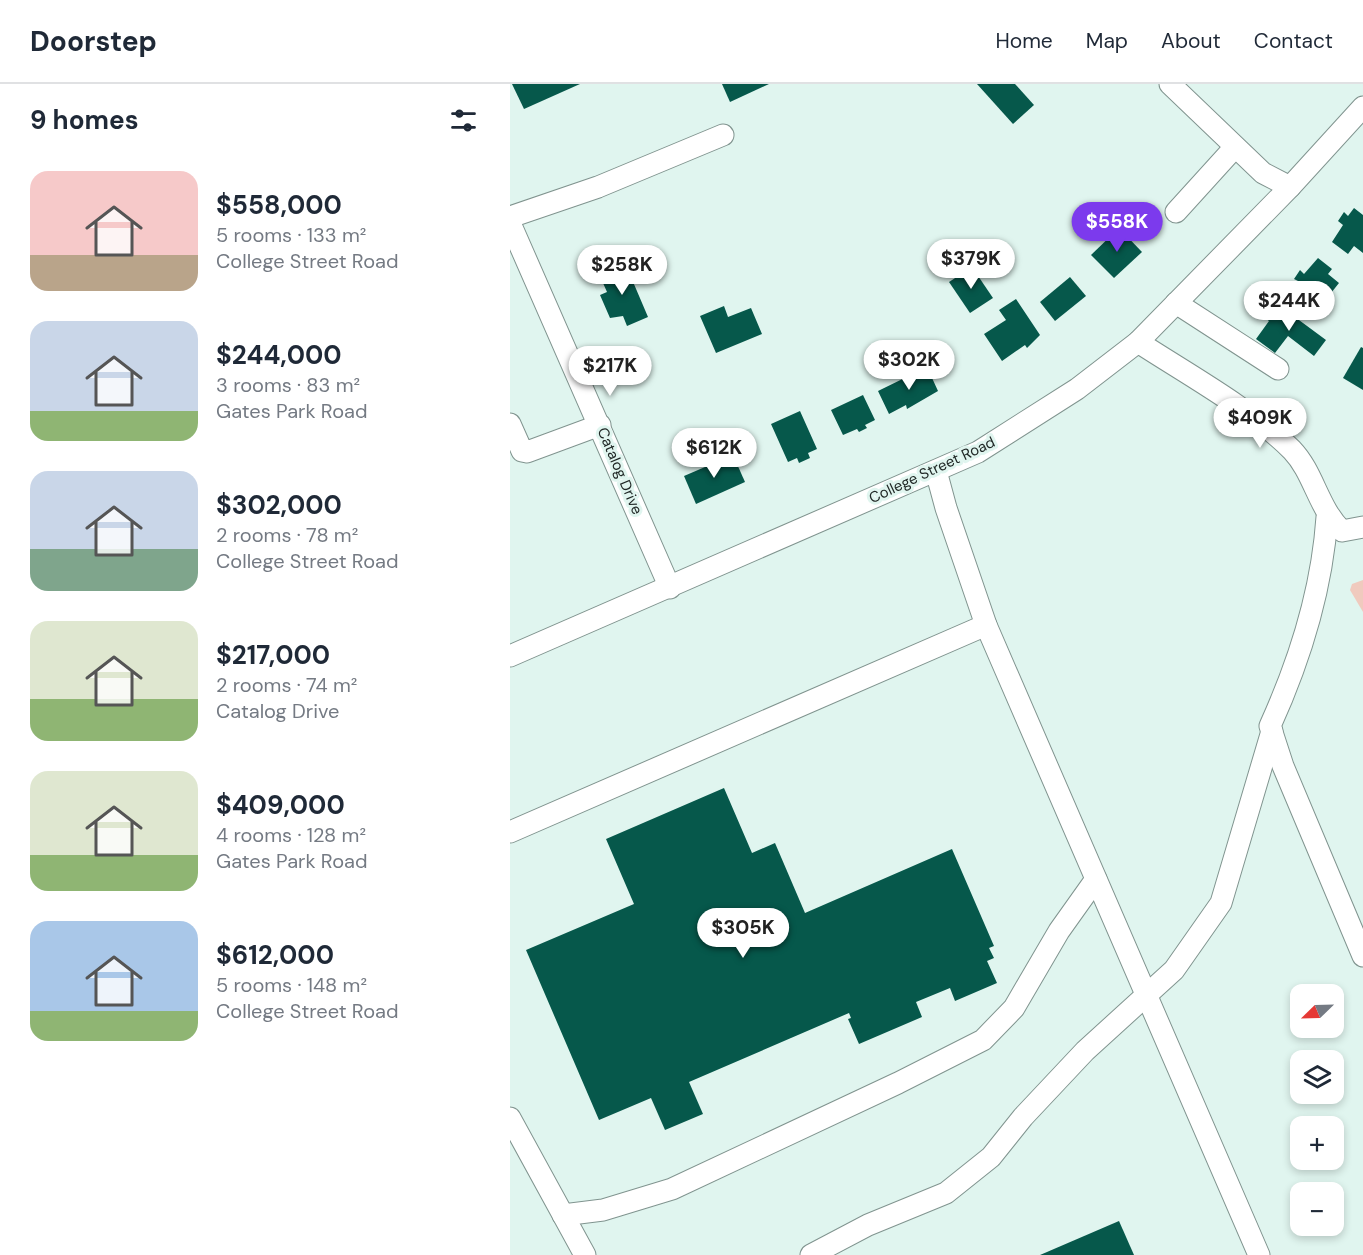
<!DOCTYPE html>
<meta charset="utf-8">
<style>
:root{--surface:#fff;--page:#f6f6f7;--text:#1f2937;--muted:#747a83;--line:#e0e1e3;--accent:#7c3aed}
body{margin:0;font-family:"DM Sans",sans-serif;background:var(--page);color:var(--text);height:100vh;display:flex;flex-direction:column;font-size:22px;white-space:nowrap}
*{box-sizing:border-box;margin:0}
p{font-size:20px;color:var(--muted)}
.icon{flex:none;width:33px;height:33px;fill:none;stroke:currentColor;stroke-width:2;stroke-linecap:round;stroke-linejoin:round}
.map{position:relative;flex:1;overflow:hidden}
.details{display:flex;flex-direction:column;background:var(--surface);width:510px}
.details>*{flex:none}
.needle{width:39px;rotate:247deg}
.buttons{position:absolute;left:780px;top:900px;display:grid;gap:12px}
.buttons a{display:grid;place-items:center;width:54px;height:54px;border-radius:12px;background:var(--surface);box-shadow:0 3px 9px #0003;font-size:30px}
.price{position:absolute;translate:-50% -51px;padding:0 14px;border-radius:21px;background:#fff;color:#222;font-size:20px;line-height:39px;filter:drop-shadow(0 2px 3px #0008)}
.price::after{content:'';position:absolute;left:50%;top:36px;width:18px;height:14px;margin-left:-9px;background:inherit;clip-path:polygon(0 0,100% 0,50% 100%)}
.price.current{background:var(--accent);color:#fff}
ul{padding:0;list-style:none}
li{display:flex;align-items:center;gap:18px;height:150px;padding:0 30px}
li span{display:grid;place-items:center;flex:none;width:168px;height:120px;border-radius:18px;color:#555}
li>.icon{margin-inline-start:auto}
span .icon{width:72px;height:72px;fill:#fffc;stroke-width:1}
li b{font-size:26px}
h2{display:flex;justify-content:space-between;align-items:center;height:72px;padding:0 30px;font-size:26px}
header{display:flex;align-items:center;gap:36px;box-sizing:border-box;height:84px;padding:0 30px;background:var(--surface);border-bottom:2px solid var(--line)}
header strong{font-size:28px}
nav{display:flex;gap:33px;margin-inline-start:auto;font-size:21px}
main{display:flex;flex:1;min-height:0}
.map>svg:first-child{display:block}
</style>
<header>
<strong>Doorstep</strong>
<nav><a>Home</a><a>Map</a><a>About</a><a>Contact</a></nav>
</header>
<main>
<section class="details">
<h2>9 homes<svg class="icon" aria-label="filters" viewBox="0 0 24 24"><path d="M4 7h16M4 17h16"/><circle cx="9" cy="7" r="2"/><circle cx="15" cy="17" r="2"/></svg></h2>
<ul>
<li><span style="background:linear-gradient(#f6c9c9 70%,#b9a48a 0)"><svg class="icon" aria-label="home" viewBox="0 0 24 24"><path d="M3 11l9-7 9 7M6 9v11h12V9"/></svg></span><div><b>$558,000</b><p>5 rooms · 133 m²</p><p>College Street Road</p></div></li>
<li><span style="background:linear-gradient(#c9d6e8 75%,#8fb573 0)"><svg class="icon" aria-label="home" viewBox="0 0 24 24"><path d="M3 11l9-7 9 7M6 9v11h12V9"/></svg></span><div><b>$244,000</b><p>3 rooms · 83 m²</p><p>Gates Park Road</p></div></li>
<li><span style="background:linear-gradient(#c9d6e8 65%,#7fa58c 0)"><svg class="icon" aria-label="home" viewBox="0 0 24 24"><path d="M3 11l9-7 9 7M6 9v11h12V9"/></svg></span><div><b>$302,000</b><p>2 rooms · 78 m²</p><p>College Street Road</p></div></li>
<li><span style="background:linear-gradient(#dfe7d0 65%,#8fb573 0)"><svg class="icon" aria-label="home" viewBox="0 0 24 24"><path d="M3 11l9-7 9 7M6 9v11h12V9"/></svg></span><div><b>$217,000</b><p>2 rooms · 74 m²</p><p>Catalog Drive</p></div></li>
<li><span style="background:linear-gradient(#dfe7d0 70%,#8fb573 0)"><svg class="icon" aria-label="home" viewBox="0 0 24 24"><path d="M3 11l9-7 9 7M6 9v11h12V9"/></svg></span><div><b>$409,000</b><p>4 rooms · 128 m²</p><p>Gates Park Road</p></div></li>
<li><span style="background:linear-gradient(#a9c7e8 75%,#8fb573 0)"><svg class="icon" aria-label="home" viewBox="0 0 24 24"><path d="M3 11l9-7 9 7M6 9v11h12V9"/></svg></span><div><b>$612,000</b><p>5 rooms · 148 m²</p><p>College Street Road</p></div></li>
</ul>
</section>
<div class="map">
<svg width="853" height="1171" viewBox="0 0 853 1171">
<rect width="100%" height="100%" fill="#e0f5ef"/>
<polygon fill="#f0cabe" points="853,496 853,528 840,506 842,500"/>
<g fill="#06584b">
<polygon points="2,0 70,0 14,25"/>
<polygon points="212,0 259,0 220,18"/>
<polygon points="467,0 505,0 524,21 503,40"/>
<polygon points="844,124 853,131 853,169 844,162 838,170 822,158 833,141 828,137 834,128 838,132"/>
<polygon points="609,144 632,168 604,194 581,171"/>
<polygon points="808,174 822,185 818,190 829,199 821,209 815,205 803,221 782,205 788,197 784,195 790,186 794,190"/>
<polygon points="115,179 138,233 117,242 113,232 100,234 90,211 97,208 89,190"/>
<polygon points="462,183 483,214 460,229 439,198"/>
<polygon points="560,193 576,212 545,237 530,218"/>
<polygon points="506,215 530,251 517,264 515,261 492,277 474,250 496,236 489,226"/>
<polygon points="214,222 218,233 241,224 252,250 206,269 190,232"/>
<polygon points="770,222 816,256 804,272 778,252 765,269 746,255 759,237 755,234 761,225 766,228"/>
<polygon points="851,263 853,264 853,306 833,294"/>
<polygon points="417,283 428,307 397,325 396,321 379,330 368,307"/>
<polygon points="353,311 365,336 355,341 357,344 349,348 347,345 333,351 321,326"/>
<polygon points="290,327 307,365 298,369 300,374 289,379 287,374 278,378 261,340"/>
<polygon points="223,371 235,398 186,420 174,392"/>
<polygon points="214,704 242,769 265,759 295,829 442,765 484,862 479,864 484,874 477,877 487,899 445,917 440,904 406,918 412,933 349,960 338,935 341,934 339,929 179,998 193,1030 155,1046 141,1014 89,1036 16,866 124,820 96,755"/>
<polygon points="609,1137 624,1171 530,1171"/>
</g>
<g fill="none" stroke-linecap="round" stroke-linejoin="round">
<defs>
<g id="minor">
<polyline points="660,0 753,89 780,103"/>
<polyline points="666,128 725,63"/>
<polyline points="0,133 88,103 213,51"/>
<polyline points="0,139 160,504"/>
<polyline points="666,219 768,285"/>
<path d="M 628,258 C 677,290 741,325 782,366 C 804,389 808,424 832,447 L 853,443"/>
<polyline points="0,340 12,367 17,368 90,341"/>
<polyline points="426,387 436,424 476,541 749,1171"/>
<path d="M 817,433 C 812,506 790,576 760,642 L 773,682 L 853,872"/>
<polyline points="0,572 468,368 567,305 628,258 780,103 853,23"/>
<polyline points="0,748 476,541"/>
<polyline points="0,1034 75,1171"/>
<polyline points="53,1131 93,1126 162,1105 388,999 473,956 504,924 549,847 586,795"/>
<polyline points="301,1171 358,1141 436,1109 481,1073 513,1033 575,967 664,886 711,819 762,647"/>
</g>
</defs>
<use href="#minor" stroke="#80948f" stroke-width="23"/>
<use href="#minor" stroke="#fff" stroke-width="21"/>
</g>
<g text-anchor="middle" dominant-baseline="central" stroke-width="6" stroke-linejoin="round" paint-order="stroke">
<g font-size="15" fill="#202826" stroke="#e0f5ef">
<text transform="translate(422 386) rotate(-25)">College Street Road</text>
<text transform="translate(110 387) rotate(67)">Catalog Drive</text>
</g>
</g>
</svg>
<div class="buttons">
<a><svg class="needle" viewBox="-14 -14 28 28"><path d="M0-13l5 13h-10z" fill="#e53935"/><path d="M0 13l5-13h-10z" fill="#747a83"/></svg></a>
<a><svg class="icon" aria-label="layers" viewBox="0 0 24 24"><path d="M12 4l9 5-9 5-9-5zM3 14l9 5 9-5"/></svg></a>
<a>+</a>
<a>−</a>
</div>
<b class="price current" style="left:607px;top:169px">$558K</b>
<b class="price" style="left:461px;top:206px">$379K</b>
<b class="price" style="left:112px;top:212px">$258K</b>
<b class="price" style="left:779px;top:248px">$244K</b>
<b class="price" style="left:399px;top:307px">$302K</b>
<b class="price" style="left:100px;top:313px">$217K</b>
<b class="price" style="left:750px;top:365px">$409K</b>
<b class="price" style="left:204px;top:395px">$612K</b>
<b class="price" style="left:233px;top:875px">$305K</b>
</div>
</main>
